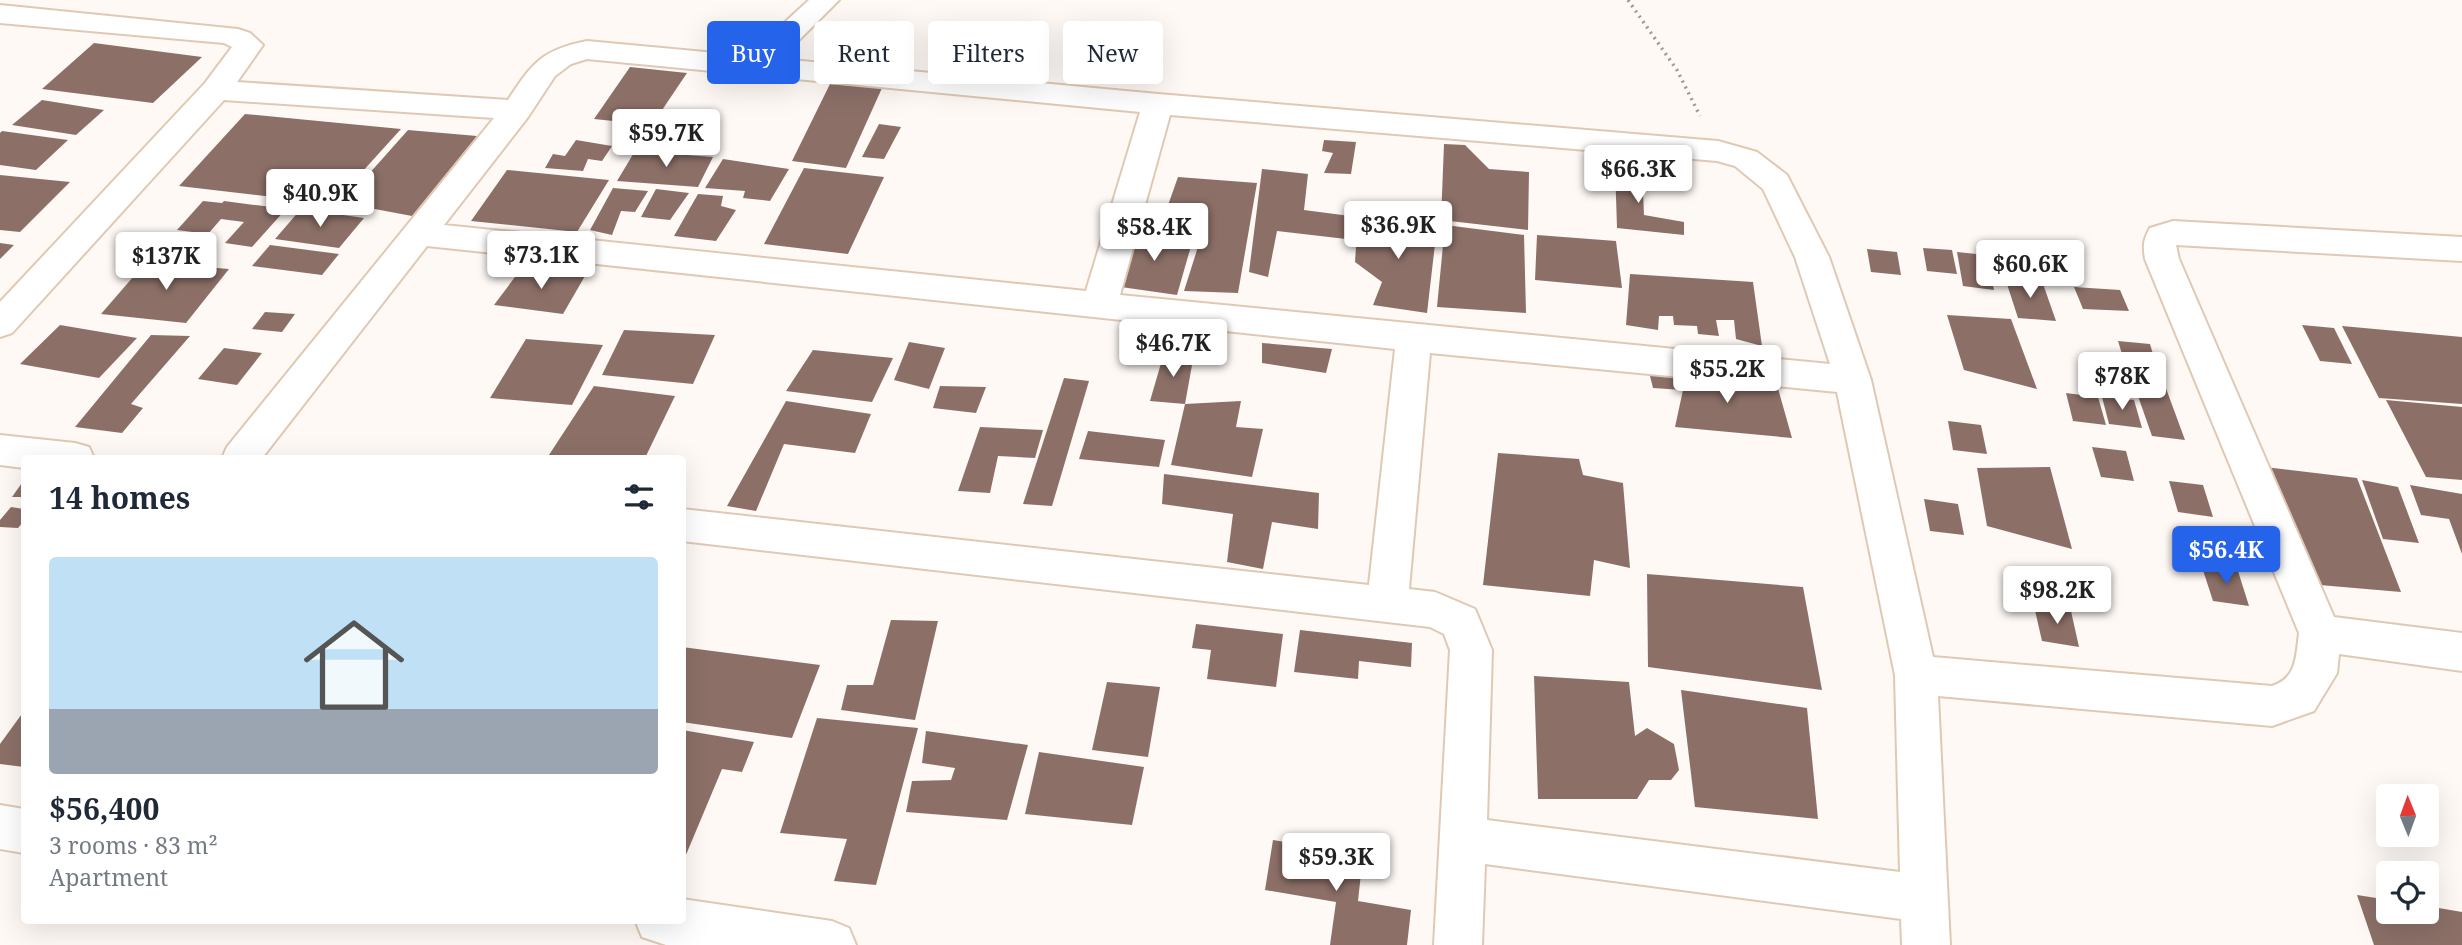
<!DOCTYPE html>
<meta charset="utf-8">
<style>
:root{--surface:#fff;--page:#f2f2f3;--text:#1f2937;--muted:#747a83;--line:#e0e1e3;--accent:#2563eb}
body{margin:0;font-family:"Noto Serif",serif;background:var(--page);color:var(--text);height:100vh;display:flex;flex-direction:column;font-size:26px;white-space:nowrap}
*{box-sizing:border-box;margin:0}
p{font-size:23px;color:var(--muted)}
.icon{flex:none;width:38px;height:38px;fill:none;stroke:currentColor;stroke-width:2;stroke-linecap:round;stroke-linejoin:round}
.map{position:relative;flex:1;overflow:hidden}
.details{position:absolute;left:21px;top:455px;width:665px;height:469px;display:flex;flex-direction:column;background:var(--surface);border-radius:7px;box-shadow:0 7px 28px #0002}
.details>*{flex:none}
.hud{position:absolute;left:707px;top:21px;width:665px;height:63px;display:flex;gap:14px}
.needle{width:46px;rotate:359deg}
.buttons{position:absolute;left:2376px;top:784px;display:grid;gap:14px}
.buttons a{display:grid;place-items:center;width:63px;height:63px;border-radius:7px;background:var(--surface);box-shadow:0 7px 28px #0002;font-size:35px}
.price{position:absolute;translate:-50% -60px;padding:0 16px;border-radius:7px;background:#fff;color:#222;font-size:23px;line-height:46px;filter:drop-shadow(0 2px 4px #0008)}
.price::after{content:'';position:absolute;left:50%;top:42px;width:21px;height:16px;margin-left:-10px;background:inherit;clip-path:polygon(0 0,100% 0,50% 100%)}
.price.active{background:var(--accent);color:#fff}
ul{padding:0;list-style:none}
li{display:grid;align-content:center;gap:14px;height:371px;padding:0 28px}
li+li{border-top:2px solid var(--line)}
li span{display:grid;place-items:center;height:217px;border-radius:7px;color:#555}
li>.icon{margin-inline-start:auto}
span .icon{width:126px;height:126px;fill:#fffc;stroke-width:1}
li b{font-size:30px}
h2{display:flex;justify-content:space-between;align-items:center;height:84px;padding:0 28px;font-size:30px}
.tag{padding:0 24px;border-radius:7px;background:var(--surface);box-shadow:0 7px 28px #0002;font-size:24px;line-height:63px}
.tag.active{background:var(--accent);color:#fff}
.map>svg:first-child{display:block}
</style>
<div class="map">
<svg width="2462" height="945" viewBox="0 0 2462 945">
<rect width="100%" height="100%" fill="#fef9f5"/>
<g fill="#8c7068">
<polygon points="94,43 202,57 153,103 42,89"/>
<polygon points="630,67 687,73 652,125 594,119"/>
<polygon points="830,84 882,88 846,168 792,161"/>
<polygon points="42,100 104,110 76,135 12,125"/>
<polygon points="245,114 308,120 401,129 333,204 179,186"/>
<polygon points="879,124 901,127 884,159 862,157"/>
<polygon points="408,130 477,136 412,216 343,203"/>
<polygon points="2,131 68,140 36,170 0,165 0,133"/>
<polygon points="576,140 612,146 602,161 588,159 583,171 545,168 553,154 565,156"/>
<polygon points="1324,140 1356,142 1351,174 1324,173 1333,153 1322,151"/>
<polygon points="1444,144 1465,145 1489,169 1529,172 1528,230 1441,220"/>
<polygon points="635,151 713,157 698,187 617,181"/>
<polygon points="723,159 789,169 770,201 743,198 745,191 705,188"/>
<polygon points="1615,166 1642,168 1644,215 1684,222 1684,235 1617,228"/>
<polygon points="804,168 884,177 848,254 764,244"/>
<polygon points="1262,169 1308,174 1304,210 1350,216 1346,239 1277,231 1268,277 1249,272"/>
<polygon points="507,170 609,180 577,232 471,221"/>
<polygon points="0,175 70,182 20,232 0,230"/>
<polygon points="1178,177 1257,183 1238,293 1184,291 1203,231 1161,225"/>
<polygon points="613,188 648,191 635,212 621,211 612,235 590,230"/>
<polygon points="656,189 689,193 670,220 641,217"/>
<polygon points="698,194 723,196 721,206 736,210 716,241 674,236"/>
<polygon points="203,201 222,203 224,201 286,209 252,247 225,243 244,222 221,219 208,234 177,230"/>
<polygon points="301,209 364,218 339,248 275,239"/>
<polygon points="1358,217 1437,227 1427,313 1373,305 1382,282 1355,262"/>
<polygon points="1445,225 1524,235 1526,313 1437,307"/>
<polygon points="1132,231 1193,239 1177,295 1114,286"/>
<polygon points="1537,235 1616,241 1622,288 1535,280"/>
<polygon points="0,243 14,245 0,259"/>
<polygon points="270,245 339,254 322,275 252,266"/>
<polygon points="1923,248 1952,250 1957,274 1927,271"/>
<polygon points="1867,249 1897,252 1901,275 1871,272"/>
<polygon points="1957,252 1986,255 1994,290 1963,286"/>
<polygon points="1991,252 2054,261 2062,280 1996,273"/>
<polygon points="146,262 229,269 186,323 101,314"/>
<polygon points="521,269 585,276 563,314 494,305"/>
<polygon points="1630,274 1753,282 1762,346 1736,339 1734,320 1716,320 1719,336 1698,334 1697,326 1674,325 1673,316 1659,316 1658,330 1626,325"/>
<polygon points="2005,278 2042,281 2056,321 2018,318"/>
<polygon points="2074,287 2120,290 2129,311 2083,309"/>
<polygon points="265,312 295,314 282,332 252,329"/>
<polygon points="1947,315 2011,319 2037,389 1964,370"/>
<polygon points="60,325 137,338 99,378 20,364"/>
<polygon points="2302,325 2334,328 2352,364 2320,361"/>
<polygon points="2342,326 2462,337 2462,404 2379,398"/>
<polygon points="624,330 715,335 693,384 602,375"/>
<polygon points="151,335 190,336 131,404 143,408 122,433 75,427"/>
<polygon points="526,339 603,345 572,405 490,398"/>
<polygon points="2118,341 2150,344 2158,371 2126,367"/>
<polygon points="909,342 945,348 929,389 894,380"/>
<polygon points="1262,343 1332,349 1326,373 1262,363"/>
<polygon points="224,348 262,353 237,385 198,379"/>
<polygon points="813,350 893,358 872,402 786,391"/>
<polygon points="1164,353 1194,354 1185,404 1150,401"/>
<polygon points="1649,372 1777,385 1792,438 1675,427 1683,390 1653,388"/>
<polygon points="1064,378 1089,381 1052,506 1023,504"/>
<polygon points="2132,379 2164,383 2185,440 2152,436"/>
<polygon points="594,386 675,396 645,458 547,458"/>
<polygon points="940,386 986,387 976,413 933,408"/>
<polygon points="2066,393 2098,397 2106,425 2073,421"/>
<polygon points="2102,397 2134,400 2142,428 2109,424"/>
<polygon points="2386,400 2462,407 2462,480 2426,477"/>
<polygon points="786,401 871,414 855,453 784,444 756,511 727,506"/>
<polygon points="1241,401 1236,427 1263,429 1252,477 1171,465 1185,404"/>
<polygon points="1948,421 1981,425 1987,454 1953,450"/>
<polygon points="980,427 1043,430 1035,458 998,456 990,493 958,491"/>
<polygon points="1088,431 1165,440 1159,467 1079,459"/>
<polygon points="2092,447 2126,451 2134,481 2101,477"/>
<polygon points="1498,453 1579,459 1583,475 1623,483 1630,568 1594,560 1590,596 1483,585"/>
<polygon points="2050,467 2072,549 1987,526 1977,468"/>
<polygon points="2265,467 2357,478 2401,592 2308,584"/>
<polygon points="1164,474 1319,493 1318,529 1272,522 1263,569 1227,562 1233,514 1162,504"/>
<polygon points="24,480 24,497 12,497"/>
<polygon points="2362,480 2398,487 2419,543 2383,539"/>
<polygon points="2169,481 2203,485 2213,517 2178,512"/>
<polygon points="2410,485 2462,494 2462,554 2449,519 2421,515"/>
<polygon points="1924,499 1958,504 1964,535 1930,531"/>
<polygon points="11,507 24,509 24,521 18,528 0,527 0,520"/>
<polygon points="2202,567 2238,571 2249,606 2213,601"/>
<polygon points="1647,574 1803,587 1822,690 1648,667"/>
<polygon points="2034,606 2071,611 2079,647 2042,641"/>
<polygon points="891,620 938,621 915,720 841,710 847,685 873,685"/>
<polygon points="1196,624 1283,634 1276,687 1207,679 1211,650 1192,648"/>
<polygon points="1300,630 1412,643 1411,667 1359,661 1358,679 1294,672"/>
<polygon points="682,647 820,665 792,738 682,722"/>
<polygon points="1534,676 1629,682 1635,736 1647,728 1674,744 1679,770 1671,780 1649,780 1637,799 1538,799"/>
<polygon points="1107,682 1160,687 1148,757 1092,750"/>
<polygon points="1681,690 1807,708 1818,819 1695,807"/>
<polygon points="24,711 24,767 0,764 0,744"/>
<polygon points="817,718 918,728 876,885 834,881 847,839 780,833"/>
<polygon points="682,730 754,742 742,772 722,769 683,862"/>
<polygon points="926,731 1028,745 1007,820 906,812 912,781 951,780 955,768 922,763"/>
<polygon points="1039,752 1144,767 1132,825 1025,814"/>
<polygon points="1273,840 1363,855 1358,901 1411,910 1407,945 1330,945 1336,902 1265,890"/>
<polygon points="2357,895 2389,900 2389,912 2427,912 2427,906 2462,912 2462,945 2374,945"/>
</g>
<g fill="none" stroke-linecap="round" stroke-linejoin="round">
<defs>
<g id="minor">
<path d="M 809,0 L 839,0 L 780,59 L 1158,94 L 1718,141 L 1757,152 L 1787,175 L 1829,257 L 1871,380 L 1933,657 L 2272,686 C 2297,678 2296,656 2299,633 L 2145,259 C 2143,246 2143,240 2150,228 L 2173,221 L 2462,237 L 2462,261 L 2176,245 L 2179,259 L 2334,617 L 2462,633 L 2462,671 L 2339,654 L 2337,673 L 2314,711 L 2272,726 L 1938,696 L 1950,945 L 1902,945 L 1901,919 L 1485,864 L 1482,945 L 1434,945 L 1450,650 L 1444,634 L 1430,627 L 682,541 L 682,509 L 1369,585 L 1395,349 L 427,246 L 262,458 L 222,458 L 227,447 L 494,118 L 224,100 L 12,333 L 0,337 L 0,302 L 205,83 L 232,47 L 224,43 L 0,23 L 0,5 L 238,29 L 250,33 L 263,45 L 237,82 L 508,100 C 533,62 542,50 587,41 L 748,56 ZM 587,59 L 1140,112 L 1086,291 L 444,225 L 528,117 L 555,76 L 571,64 ZM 1170,115 L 1717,161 L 1735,166 L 1763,189 L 1795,257 L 1830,364 L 1120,295 ZM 1430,353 L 1837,392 L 1895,675 L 1900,872 L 1487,820 L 1492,650 L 1475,609 L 1435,592 L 1409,589 Z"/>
<polygon points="0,435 75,443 89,447 94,458 24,458 24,468 0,465"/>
</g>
<g id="major">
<polygon points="0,805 24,809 24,853 0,849"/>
<polygon points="682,899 832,921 849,928 856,945 666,945 642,937 635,920 682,920"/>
</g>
</defs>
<use href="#minor" stroke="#e0c9b4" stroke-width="4"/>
<use href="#major" stroke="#e0c9b4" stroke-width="4"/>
<polyline stroke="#9f9993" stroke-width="3.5" stroke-dasharray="2 4.5" stroke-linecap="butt" points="1628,0 1677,70 1700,116"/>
<use href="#minor" fill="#fff" fill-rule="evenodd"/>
<use href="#major" fill="#fff" fill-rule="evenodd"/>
</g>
</svg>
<div class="buttons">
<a><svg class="needle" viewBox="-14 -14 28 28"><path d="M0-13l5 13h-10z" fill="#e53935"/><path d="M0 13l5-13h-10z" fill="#747a83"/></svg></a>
<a><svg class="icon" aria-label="locate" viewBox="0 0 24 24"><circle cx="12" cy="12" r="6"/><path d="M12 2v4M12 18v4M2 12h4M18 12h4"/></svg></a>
</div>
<b class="price" style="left:666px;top:169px">$59.7K</b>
<b class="price" style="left:1638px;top:205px">$66.3K</b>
<b class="price" style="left:320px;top:229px">$40.9K</b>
<b class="price" style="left:1398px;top:261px">$36.9K</b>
<b class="price" style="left:1154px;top:263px">$58.4K</b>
<b class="price" style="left:541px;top:291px">$73.1K</b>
<b class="price" style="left:166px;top:292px">$137K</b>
<b class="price" style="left:2030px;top:300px">$60.6K</b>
<b class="price" style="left:1173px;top:379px">$46.7K</b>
<b class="price" style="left:1727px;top:405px">$55.2K</b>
<b class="price" style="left:2122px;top:412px">$78K</b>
<b class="price active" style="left:2226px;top:586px">$56.4K</b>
<b class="price" style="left:2057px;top:626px">$98.2K</b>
<b class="price" style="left:1336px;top:893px">$59.3K</b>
<div class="hud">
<a class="tag active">Buy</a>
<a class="tag">Rent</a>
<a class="tag">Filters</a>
<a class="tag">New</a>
</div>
<section class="details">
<h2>14 homes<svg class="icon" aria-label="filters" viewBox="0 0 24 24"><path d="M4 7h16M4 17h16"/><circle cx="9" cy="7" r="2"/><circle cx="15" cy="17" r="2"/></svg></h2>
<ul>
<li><span style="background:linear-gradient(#bfe0f5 70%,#9aa5b1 0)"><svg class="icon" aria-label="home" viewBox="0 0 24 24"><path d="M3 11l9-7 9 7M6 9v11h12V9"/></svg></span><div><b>$56,400</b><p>3 rooms · 83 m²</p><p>Apartment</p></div></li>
</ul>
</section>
</div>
